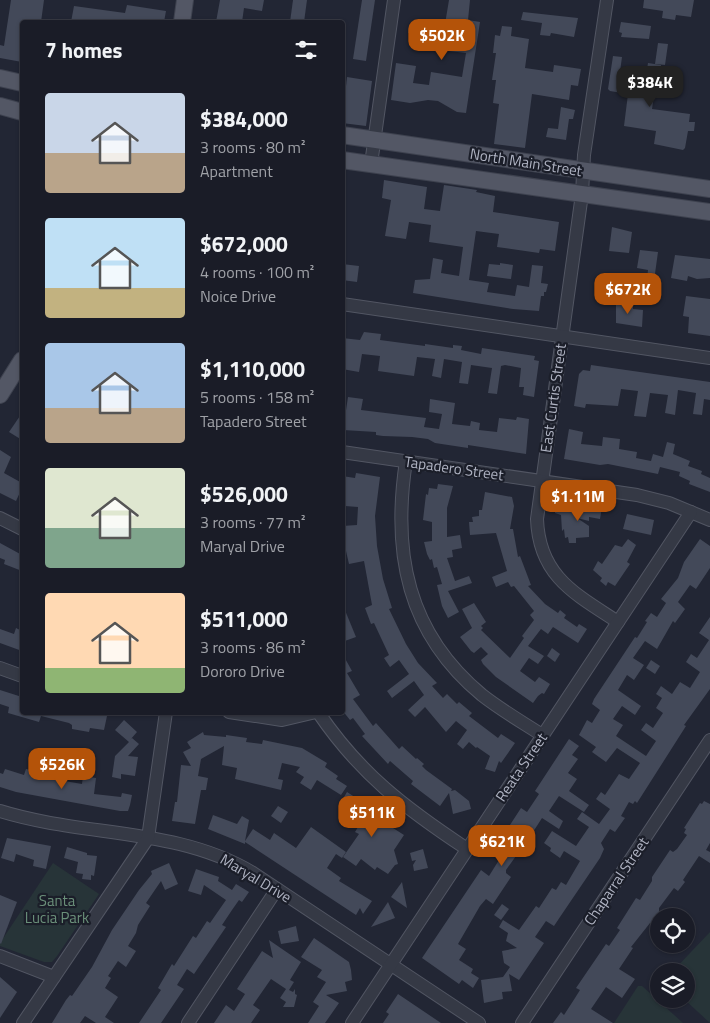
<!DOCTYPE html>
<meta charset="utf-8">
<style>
:root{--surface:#1a1c27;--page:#272933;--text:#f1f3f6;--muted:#9fa1a7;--line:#383a44;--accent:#b45309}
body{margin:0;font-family:"Titillium Web",sans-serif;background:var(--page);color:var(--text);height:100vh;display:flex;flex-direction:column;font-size:19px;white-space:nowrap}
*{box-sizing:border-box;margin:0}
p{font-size:16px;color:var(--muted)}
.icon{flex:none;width:28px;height:28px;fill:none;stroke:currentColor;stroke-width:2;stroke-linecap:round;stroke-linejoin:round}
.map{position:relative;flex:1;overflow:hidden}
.sheet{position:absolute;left:20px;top:20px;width:325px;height:695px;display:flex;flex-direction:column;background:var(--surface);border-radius:5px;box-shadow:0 1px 4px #0004,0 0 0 1px var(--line)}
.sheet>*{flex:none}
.controls{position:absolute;left:650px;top:908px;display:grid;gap:10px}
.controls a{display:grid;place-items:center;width:45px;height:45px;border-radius:50%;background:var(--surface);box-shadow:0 1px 4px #0004,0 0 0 1px var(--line);font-size:25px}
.price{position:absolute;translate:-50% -42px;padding:0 11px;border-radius:10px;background:var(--accent);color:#fff;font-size:16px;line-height:32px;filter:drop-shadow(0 1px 2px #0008)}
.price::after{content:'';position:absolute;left:50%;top:30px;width:15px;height:11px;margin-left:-8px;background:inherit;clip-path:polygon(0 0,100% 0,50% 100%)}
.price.selected{background:#222;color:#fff}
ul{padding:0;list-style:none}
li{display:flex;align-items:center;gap:15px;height:125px;padding:0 25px}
li span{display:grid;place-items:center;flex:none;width:140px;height:100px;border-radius:5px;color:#555}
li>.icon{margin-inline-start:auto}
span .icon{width:60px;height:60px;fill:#fffc;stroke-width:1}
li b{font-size:21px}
h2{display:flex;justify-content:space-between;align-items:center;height:60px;padding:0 25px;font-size:21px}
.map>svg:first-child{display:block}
</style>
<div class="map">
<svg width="710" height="1023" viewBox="0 0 710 1023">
<rect width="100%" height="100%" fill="#222634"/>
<g fill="#273438">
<polygon points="53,863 99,894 57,956 52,962 44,962 0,946 0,943"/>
<polygon points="710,932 710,1023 684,999 686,999 686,971 673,971"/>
<polygon points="638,986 642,986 683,1023 614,1023"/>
</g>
<g fill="#434959">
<polygon points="11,0 44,0 41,22 22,22 22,62 0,58 0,45 4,46"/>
<polygon points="220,0 264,0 262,11 244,8 242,22 216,22"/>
<polygon points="293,0 307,0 304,22 290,22"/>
<polygon points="362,0 375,0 366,61 353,59"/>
<polygon points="449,0 470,0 468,20 480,22 466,113 457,112 438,101 428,100 410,103 391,100 396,63 416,66 413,83 429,85 431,72 462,77 466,53 449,51 449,48 441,47 441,42 411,37 412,33 408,33 409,25 413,25 414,21 445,24"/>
<polygon points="644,0 694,0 691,17 676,15 675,20 662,18 663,11 643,8"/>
<polygon points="127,5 166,11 164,22 71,22 74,6 125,13"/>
<polygon points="523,12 578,18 574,37 551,33 550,36 540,35 542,23 521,20"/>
<polygon points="621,22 651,26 649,39 621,37 622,33 619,32"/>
<polygon points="502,26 512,27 511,36 529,39 525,68 553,72 554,65 581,69 578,86 571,85 569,100 532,94 525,148 494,144 499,104 493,103 496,80 492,80 496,53 493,53 495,35 500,36"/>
<polygon points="658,43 668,44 665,65 655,64"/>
<polygon points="613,56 622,57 619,79 645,82 648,63 661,65 659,83 656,83 652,109 690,114 689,122 695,122 694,131 688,131 685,148 683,150 654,144 656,131 624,126 628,94 610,91 608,89"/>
<polygon points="347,77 372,81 366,126 342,123"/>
<polygon points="561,107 575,110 573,119 569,119 566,140 546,137 548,128 558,129"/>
<polygon points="384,180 427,187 424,209 440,211 444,185 477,190 476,192 495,196 493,212 559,222 555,251 540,249 539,253 497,247 499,234 476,231 469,280 489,283 487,292 515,296 517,285 529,287 532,265 543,266 541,283 548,284 546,292 544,292 544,296 541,296 539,311 513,309 413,293 415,280 430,279 433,258 443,260 441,273 459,276 463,247 429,242 431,225 409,222 406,239 385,236 391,200 382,198"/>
<polygon points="612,227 632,232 629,253 609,251"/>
<polygon points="640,250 658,252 653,288 646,287 648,270 637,268"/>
<polygon points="675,255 710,259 710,278 697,279 688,276 687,281 671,278"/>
<polygon points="500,263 513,265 511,279 487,276 489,264 500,265"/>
<polygon points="342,264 359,266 357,282 342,280"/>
<polygon points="686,296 710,299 710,336 688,333 689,317 683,316"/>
<polygon points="616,298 624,300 624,305 633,306 633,309 643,310 642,327 616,323"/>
<polygon points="364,332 381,334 380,340 425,346 425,344 453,348 453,345 462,346 461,350 481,354 482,348 535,356 534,360 539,361 534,397 523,395 524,387 519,387 521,368 505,365 501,366 497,394 488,393 492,368 471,365 468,384 459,383 462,362 444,359 441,378 432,376 435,359 417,357 414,376 378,371 380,356 362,354 359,372 342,369 345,351 342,350 342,338 360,340"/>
<polygon points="591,365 710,382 710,400 704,399 702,415 693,414 696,393 678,390 675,415 665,413 668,395 650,393 646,417 634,416 638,391 621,389 618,406 586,404 585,408 574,406 579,374 583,370 590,371"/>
<polygon points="348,397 363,399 361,410 426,418 424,427 439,429 442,414 429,412 430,399 455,403 452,424 470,426 471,421 480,423 479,430 497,432 499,418 516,420 517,417 529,419 526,454 468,445 468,448 435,443 428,439 412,437 383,436 376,435 376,432 343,430"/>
<polygon points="22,413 22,440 9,432"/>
<polygon points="569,429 583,432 581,444 602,446 603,437 620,439 619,449 637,452 636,458 651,461 653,454 663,457 667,442 675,444 673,454 690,461 688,466 702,471 701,474 710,478 710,492 689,484 690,481 679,476 680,472 660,467 658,474 608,464 600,465 564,459"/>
<polygon points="0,450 11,457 4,473 22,483 22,488 16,501 0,493"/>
<polygon points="356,473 380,477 375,516 377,546 383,579 392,608 389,609 406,644 418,663 437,683 432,686 443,698 447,694 457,704 459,702 472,713 469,716 498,738 501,734 515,743 501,763 499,761 495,772 485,769 490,756 477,747 476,748 469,742 463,749 457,744 467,730 456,721 446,732 425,707 415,717 408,710 424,695 414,681 392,698 387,691 409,674 399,660 390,667 384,658 389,655 374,623 371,624 365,608 372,605 364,561 349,564 346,551 344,551 342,526 357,525 358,507 345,506 345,488 342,487 342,476 355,478"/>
<polygon points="438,484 453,486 447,508 447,537 460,535 462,548 452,550 453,557 447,558 455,581 469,576 472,583 448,591 459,612 448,618 442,606 437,585 442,584 437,567 434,568 432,559 430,560 427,554 424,542 432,541 432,522 423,520 426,494 428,495 429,488 437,489"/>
<polygon points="485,492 512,497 514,506 510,529 513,529 518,557 520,556 531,585 528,586 545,604 558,613 560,610 566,615 564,618 577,627 579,624 587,629 578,643 553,627 548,634 541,629 528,646 544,656 538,664 529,658 520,671 535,682 539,677 550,684 544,694 542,693 538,696 533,703 496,677 483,664 481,660 488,654 481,647 474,653 471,651 460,637 472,628 462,609 474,603 486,622 481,626 483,628 481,630 510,658 524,638 522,636 534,620 530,615 534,611 514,586 511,587 508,582 496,587 492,577 507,571 496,533 470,535 469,522 473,522 472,517 479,516 479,510 482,510"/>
<polygon points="586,504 602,507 600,519 589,517 589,521 577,518 589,526 589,537 576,538 576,543 569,543 568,537 565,538 564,529 562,531 561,515 555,513 555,511 561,510 561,508 564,510 585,509"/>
<polygon points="627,514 654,520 651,535 623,529"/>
<polygon points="628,539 636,545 627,562 630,564 615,586 608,582 606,586 600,581 602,578 593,570 598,561 602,564 615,545 622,547"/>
<polygon points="700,539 710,546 710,568 696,589 690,585 678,602 685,609 675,623 673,621 657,649 645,641 633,658 644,665 634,680 627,675 618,690 641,706 635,715 622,706 613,719 623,725 616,736 646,756 656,741 641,730 646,723 653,728 663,713 656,708 662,698 656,694 661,686 672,694 680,682 690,688 700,672 686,662 691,654 697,658 709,640 699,633 710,617 710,689 684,725 686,726 637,803 635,801 633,804 629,802 621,816 625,818 615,832 610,829 601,843 604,849 600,858 560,917 554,926 546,921 535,937 544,943 519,980 509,974 512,991 502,992 503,999 484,1003 481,980 503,977 510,967 504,963 502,951 517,948 506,941 508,933 499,927 503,920 519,930 536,906 539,908 552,888 556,890 561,882 566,885 580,861 564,851 560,858 550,851 551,848 544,843 552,831 576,846 589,827 577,819 582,812 599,824 610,809 596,799 601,792 605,795 619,774 629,779 640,763 617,748 606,762 592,752 596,747 579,735 587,720 592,723 600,710 592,704 594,699 635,637 637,638 647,622 645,621 651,613 657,617 666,603 661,599 678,578 684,562"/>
<polygon points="0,543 22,555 22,571 4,564 5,560 0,558"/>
<polygon points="342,603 356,637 342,642"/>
<polygon points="16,628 22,631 22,651 0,643 0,629 14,634"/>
<polygon points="552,648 560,654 555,662 547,656"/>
<polygon points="342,653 352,671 347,673 360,695 353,699 373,726 376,723 399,749 402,746 416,759 417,758 424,764 422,766 426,770 452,789 451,791 455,790 469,801 471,809 453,814 449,793 440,806 411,784 413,781 390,761 388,764 362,736 365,734 353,718 350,720 342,710"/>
<polygon points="651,660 660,666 655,674 646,668"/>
<polygon points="0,690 22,697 22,712 83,712 107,716 104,730 90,728 89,732 72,729 72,725 69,723 41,716 39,722 8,713 9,707 0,704"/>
<polygon points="124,720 137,732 130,740 132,738 139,744 128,756 138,757 135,776 121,774 121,779 112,777 115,756 129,742 115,730"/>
<polygon points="203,732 204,735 226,737 226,735 247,738 246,742 262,744 263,740 302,748 327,763 325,767 338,776 336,779 347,786 341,795 317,780 311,790 300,783 304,777 296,772 300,767 282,763 278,779 283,780 281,790 235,779 237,768 222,765 224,746 201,759 198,776 208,778 206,790 201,790 195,824 172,821 175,802 177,802 181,765 191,766 183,752 191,748 187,742"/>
<polygon points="569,739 579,746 572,755 578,759 568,773 577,779 569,791 589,805 584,812 559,796 549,811 563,821 559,829 542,818 533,832 527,827 517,842 523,846 506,870 506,873 511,877 493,904 486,899 480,906 458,944 466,949 459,960 473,969 471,973 479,978 473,988 462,980 459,984 422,958 481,870 489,876 499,860 491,854 521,808 527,812 539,794 535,791"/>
<polygon points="5,769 24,775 26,769 60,776 59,780 82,784 83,776 96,778 94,794 121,797 122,793 132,795 130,805 128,811 120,811 16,792 0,787 0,773 3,774"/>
<polygon points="347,792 364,803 363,806 382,821 404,835 394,850 398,864 395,865 388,874 377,867 375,870 361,859 356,866 343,857 359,834 355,832 358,827 356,826 359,817 340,804"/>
<polygon points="704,801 710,804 710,843 706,850 710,852 710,863 699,856 683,880 685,882 678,891 674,888 659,908 659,928 650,923 631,947 633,948 619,969 635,979 622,998 606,987 591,1009 613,1023 553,1023 561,1012 564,1015 575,998 580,990 576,988 606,944 609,946 620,930 617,928 636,898 640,900 652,881 652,877 670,850 673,852 677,849 687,835 684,833 686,829 684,828 700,803 702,804"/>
<polygon points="278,806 288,812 281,823 271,816"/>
<polygon points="213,815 237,824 242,816 249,820 245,841 253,829 270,840 274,833 296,848 311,827 346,852 342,858 336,854 327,868 341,878 339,881 372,901 363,914 360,908 356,915 245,842 245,844 208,829"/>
<polygon points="7,838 51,846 46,869 33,866 34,860 16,854 14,862 1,858"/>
<polygon points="67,847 87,853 87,855 97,856 94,876 91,875 91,880 82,879 83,874 76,873 78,862 64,858"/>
<polygon points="423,849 428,868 414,871 413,865 416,860 412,861 410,853"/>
<polygon points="169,863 178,884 165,890 161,881 146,903 150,906 138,925 136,933 128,946 136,951 126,967 118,961 108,976 111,978 105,988 118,997 105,1017 114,1023 96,1023 85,1016 80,1023 52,1023 66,1000 70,995 72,996 92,967 112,930 139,890 152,874 151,871"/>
<polygon points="196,869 219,877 218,881 232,890 236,884 249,892 242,902 239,900 232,910 222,925 226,927 194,974 187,969 177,985 184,989 161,1023 139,1023 161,990 158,988 172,964 174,966 193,936 196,938 207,921 210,923 226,900 204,885 201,895 188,891"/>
<polygon points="402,882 407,908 391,897"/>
<polygon points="0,895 17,902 1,944 0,943"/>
<polygon points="388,902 395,918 371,927"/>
<polygon points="502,904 509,909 501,920 494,915"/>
<polygon points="296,926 299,941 281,944 278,931"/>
<polygon points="314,938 349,962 351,970 352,980 345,982 347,991 326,995 339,1003 325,1023 308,1023 319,1006 313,1002 326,982 317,977 322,970 301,957"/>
<polygon points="269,940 301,962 290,980 294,982 289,990 293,992 295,989 295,994 297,995 294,1007 283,1007 286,1002 280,998 286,989 271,979 253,1005 260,1010 251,1023 214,1023 226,1005 234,1011 245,994 237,989 262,951 273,958"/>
<polygon points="0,977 17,992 0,1018"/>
<polygon points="398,994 441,1023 383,1023 389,1014 386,1012"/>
</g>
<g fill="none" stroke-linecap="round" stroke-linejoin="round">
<defs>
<g id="minor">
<path d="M 607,0 L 584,155 L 582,194 L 537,519 C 539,576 575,594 618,622"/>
<polyline points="371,164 394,0"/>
<polyline points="342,304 710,358"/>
<polyline points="342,452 637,495 669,503 710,520"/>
<path d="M 406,461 C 392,553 407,633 482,695 C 501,710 522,722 542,735"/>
<polyline points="0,518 22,529"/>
<polyline points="0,668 22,676"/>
<polyline points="229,712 282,720 316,712"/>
<path d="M 318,712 C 360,774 405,808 467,849"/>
<path d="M 0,811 C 83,837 177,827 253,873 L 479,1023"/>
<polyline points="0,956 54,977"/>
<polyline points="23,1023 148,838 166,712"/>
<polyline points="188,1023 277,889"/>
<polyline points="352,1023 691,512"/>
<polyline points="522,1023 710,740"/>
</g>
<g id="major">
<polyline points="182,22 185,0"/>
<polyline points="0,78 22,83"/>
<polyline points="0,106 22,112"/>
<polyline points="342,135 710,189"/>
<polyline points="342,160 710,212"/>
<polyline points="0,395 22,360"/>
</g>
</defs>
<use href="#minor" stroke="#525663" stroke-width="14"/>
<use href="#major" stroke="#3e424f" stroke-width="18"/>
<use href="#minor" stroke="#353945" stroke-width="12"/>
<use href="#major" stroke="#535765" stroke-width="16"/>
</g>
<g text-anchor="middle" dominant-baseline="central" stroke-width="4.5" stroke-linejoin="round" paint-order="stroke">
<g font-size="15" fill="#afb3c2" stroke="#1b1e29">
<text transform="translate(526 162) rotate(9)">North Main Street</text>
<text transform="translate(553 398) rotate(-82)">East Curtis Street</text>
<text transform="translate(454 468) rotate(8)">Tapadero Street</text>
<text transform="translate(521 767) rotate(-56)">Reata Street</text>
<text transform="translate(256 878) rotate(31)">Maryal Drive</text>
<text transform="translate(616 881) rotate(-56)">Chaparral Street</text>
</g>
<g font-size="15" fill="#6a8f79" stroke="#1b1e29">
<text x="57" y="900">Santa<tspan x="57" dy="17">Lucia Park</tspan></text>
</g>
</g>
</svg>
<div class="controls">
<a><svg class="icon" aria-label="locate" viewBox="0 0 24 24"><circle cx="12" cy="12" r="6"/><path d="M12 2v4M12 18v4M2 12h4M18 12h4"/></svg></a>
<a><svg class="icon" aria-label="layers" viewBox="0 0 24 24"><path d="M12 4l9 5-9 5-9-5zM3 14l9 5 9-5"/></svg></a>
</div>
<b class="price" style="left:442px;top:61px">$502K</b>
<b class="price selected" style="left:650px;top:108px">$384K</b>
<b class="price" style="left:628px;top:315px">$672K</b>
<b class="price" style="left:578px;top:522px">$1.11M</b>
<b class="price" style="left:62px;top:790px">$526K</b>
<b class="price" style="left:372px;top:838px">$511K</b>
<b class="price" style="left:502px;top:867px">$621K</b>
<section class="sheet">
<h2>7 homes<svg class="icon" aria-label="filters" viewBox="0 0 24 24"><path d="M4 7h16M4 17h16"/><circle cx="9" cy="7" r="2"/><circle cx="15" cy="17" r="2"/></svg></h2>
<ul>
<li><span style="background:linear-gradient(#c9d6e8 60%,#b9a48a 0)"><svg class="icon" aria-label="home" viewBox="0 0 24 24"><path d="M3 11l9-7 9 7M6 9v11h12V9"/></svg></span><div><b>$384,000</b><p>3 rooms · 80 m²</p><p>Apartment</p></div></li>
<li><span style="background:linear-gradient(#bfe0f5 70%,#c2b280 0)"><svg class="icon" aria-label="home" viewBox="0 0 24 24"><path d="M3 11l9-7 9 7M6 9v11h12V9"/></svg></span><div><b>$672,000</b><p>4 rooms · 100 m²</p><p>Noice Drive</p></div></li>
<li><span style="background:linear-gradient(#a9c7e8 65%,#b9a48a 0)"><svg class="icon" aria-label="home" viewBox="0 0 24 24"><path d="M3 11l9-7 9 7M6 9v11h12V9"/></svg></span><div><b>$1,110,000</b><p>5 rooms · 158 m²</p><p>Tapadero Street</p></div></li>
<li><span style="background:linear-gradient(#dfe7d0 60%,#7fa58c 0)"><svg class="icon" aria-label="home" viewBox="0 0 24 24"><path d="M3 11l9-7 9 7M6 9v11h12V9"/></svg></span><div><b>$526,000</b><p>3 rooms · 77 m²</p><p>Maryal Drive</p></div></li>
<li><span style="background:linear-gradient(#ffd9b3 75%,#8fb573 0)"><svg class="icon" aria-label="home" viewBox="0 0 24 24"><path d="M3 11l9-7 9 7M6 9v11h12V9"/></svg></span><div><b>$511,000</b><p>3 rooms · 86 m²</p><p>Dororo Drive</p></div></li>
</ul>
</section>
</div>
